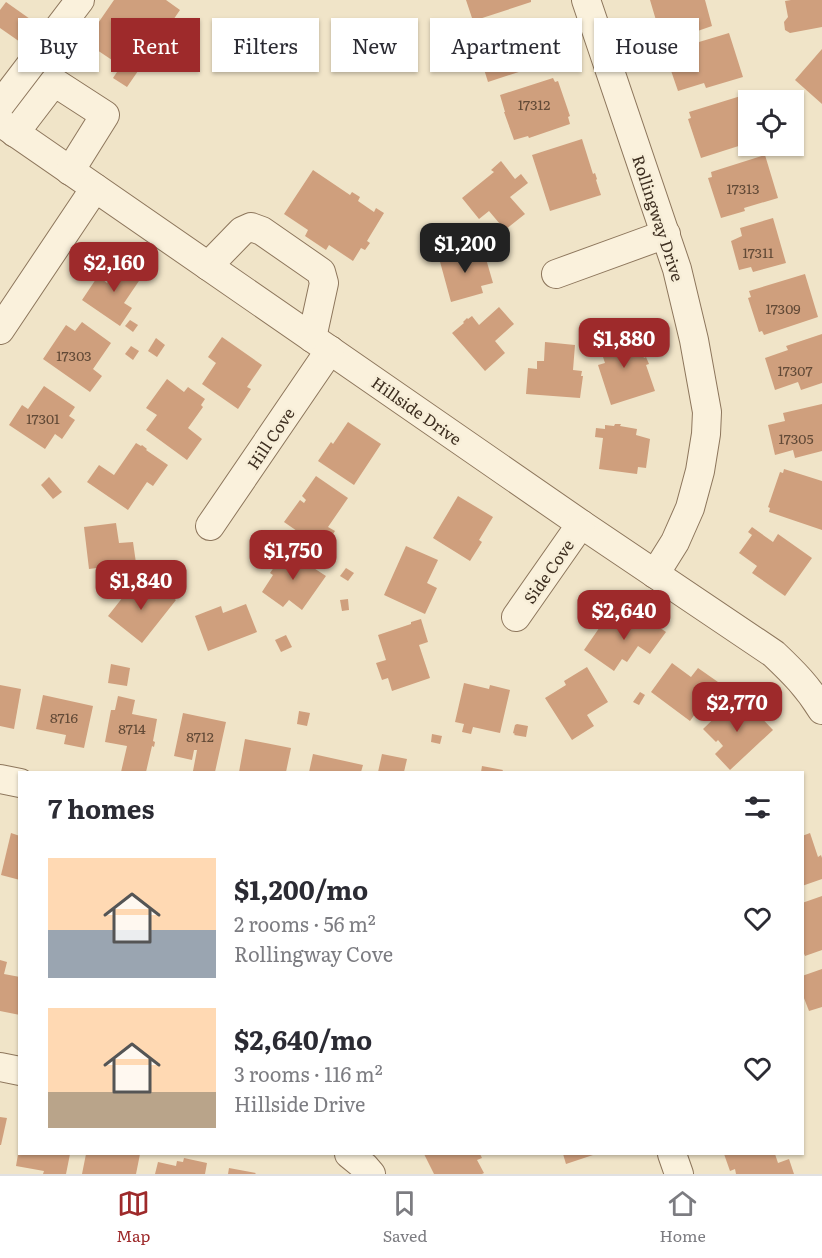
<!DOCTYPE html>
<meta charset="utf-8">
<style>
:root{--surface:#fff;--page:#f7f7f7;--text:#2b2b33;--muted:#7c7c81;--line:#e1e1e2;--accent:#9e2a2b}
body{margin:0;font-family:Literata,serif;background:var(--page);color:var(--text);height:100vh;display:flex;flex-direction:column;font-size:22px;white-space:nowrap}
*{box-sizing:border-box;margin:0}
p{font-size:20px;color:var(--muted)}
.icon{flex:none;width:33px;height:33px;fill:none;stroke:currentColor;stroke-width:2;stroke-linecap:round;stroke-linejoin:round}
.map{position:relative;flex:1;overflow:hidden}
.drawer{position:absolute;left:18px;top:771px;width:786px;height:384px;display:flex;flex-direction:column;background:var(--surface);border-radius:0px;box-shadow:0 2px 4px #0004}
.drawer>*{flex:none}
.banner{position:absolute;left:18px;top:18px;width:786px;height:54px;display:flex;gap:12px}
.controls{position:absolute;left:738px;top:90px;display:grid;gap:12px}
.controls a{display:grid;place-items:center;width:66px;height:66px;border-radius:0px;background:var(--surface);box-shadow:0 2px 4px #0004;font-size:30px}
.price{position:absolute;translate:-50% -51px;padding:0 14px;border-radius:12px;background:var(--accent);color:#fff;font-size:20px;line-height:39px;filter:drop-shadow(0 2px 3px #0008)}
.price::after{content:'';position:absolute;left:50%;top:36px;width:18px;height:14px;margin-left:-9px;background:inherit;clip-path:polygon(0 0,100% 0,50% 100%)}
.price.selected{background:#222;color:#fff}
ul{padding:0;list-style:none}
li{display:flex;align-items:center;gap:18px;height:150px;padding:0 30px}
li span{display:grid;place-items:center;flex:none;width:168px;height:120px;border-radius:0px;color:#555}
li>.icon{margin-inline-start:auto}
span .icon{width:72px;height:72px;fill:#fffc;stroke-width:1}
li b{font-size:26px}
h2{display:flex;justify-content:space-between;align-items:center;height:72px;padding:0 30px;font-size:26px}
.pill{padding:0 21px;border-radius:0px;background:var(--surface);box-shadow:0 2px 4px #0004;font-size:21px;line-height:54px}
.pill.selected{background:var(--accent);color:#fff}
.menu{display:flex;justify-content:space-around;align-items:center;height:84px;border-top:2px solid var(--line);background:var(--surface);font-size:16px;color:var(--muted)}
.menu a{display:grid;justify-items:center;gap:3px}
.menu .selected{color:var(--accent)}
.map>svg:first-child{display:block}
</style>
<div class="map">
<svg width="822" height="1174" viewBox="0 0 822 1174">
<rect width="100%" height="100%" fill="#f0e4c8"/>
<g fill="#cf9f7d">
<polygon points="114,0 166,0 180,10 127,87 113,78 121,66 85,42"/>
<polygon points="466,0 531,0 531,2 473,21"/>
<polygon points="650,0 705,0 712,26 689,34 686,24 678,26 677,21 658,27"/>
<polygon points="791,0 822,0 822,27 790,33 785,30 784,22 788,17 785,1"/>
<polygon points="6,2 47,31 33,51 0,28 0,10"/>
<polygon points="518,23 521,31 539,25 545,45 543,45 546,53 525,60 528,69 488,82 482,63 473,66 464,40"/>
<polygon points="729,33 743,77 706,88 704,83 678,91 668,62 691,55 689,45"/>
<polygon points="822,49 822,104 795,80"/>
<polygon points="553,78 555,82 558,81 570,116 568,117 570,124 529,138 528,136 514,140 504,112 505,112 500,95"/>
<polygon points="744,95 748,109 748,143 701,158 688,119 691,118 689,112"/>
<polygon points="582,139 593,174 595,173 597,179 596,180 601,195 550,211 532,155"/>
<polygon points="765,155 778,198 744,208 745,211 721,218 708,178 712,177 711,172"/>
<polygon points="501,161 515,179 521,174 528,183 510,197 525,214 505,230 489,211 479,219 462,198 494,172 491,170"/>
<polygon points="313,170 350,195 352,192 360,197 358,201 374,212 376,208 384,213 367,241 370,243 365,250 361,248 353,261 329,245 326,250 305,236 308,230 284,214"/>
<polygon points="773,218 786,263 753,272 751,267 739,270 731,241 742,236 740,228"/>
<polygon points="469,250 470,255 484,252 493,283 481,286 483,293 451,302 439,258"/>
<polygon points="122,261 143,275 124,303 132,308 120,326 82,300 98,276 107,283"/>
<polygon points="805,274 818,317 764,335 762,331 759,332 748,298 751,297 749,291"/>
<polygon points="499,307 514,324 495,341 505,353 485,371 452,333 464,323 463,322 467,318 468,319 472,316 479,325"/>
<polygon points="130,320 138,325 133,332 125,326"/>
<polygon points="82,322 111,343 93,369 102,376 90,392 43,359 66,325 75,331"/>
<polygon points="627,329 634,352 641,350 644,358 646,357 649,364 646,365 655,391 611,405 598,365 605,363 597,339"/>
<polygon points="822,334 822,383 801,390 798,382 775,390 765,358 788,350 786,346"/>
<polygon points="222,337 262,365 247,387 251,389 238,409 202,384 216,363 208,357"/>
<polygon points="156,338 165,345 157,357 148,351"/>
<polygon points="545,342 575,345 573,370 582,371 581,376 583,376 580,398 526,394 528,368 537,369 537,361 544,361"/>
<polygon points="131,346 139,351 133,360 125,354"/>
<polygon points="167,379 184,392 188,387 205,399 201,405 203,407 188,428 202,439 187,460 146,430 157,415 146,408"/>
<polygon points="44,386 75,407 69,416 75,420 62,439 55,434 45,449 9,425 22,405 28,409"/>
<polygon points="822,404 822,451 795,458 793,450 775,455 768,425 785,421 783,413"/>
<polygon points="348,422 381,444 354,485 318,461 331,442 333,444"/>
<polygon points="615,424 621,424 620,426 637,429 636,435 650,439 646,468 638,467 637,474 599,469 603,438 595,437 596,428 605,429 605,425 614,426"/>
<polygon points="136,443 141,446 142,445 147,449 146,450 168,465 153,486 147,482 128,510 87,482 99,465 114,475"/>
<polygon points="784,469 822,481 822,530 769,512 770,508 768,507 780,472 783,473"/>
<polygon points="316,476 348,498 328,527 335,531 323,549 284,522 300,500 304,503 306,500 302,496"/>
<polygon points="49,477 62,492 53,499 41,485"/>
<polygon points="458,496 493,517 479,540 482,542 470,561 433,538"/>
<polygon points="116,523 119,543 133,542 136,563 89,569 84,527"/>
<polygon points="752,527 773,542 778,534 812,558 785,596 752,573 757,566 739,553 752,535 748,532"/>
<polygon points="406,546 438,560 427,583 437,588 425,614 384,595"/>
<polygon points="286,550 326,576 302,610 289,600 283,607 262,592 273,575 270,573"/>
<polygon points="346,568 354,573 348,581 340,576"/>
<polygon points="134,583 150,596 157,586 176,600 142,643 108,616"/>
<polygon points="348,599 349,610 342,611 340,600"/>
<polygon points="246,604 257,632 208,651 195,616 221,606 223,613"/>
<polygon points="640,614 666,632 650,654 638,646 627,662 622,659 614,671 584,650 604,621 612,626 619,617 631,626"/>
<polygon points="421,619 428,642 419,645 430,678 392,691 388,678 382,680 376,663 386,660 378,635 411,624 411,622"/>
<polygon points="286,635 292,647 281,652 275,640"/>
<polygon points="672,663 691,677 698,668 718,682 690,721 651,692"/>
<polygon points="111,664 130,668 127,686 108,683"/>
<polygon points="587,667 608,702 587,715 594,726 572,740 545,698 566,685 564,681"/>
<polygon points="464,683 489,689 490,685 510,690 500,733 473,727 471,734 462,732 464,724 455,722"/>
<polygon points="0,685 21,689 14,729 0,726"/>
<polygon points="640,692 645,695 639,705 633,702"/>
<polygon points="43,695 93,706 84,748 64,744 66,735 36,729"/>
<polygon points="118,696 135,700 132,714 157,719 153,741 155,742 154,747 152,746 146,772 121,772 127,746 105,742 111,710 115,710"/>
<polygon points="733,700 745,713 751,707 773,730 730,770 715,754 723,746 718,740 716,742 703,729"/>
<polygon points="299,711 310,713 307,726 297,724"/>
<polygon points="183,713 226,722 215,772 193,771 197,750 194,750 192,760 174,756"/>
<polygon points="517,724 528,726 526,737 514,735 515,734 513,733 515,725"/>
<polygon points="432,734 442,736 440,744 431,742"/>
<polygon points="245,739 291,748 286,772 239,772"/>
<polygon points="313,754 363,765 361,772 309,772"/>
<polygon points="382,754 407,759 404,772 378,772"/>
<polygon points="482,766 503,770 502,772 481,772"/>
<polygon points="11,833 20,836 20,880 1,875"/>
<polygon points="810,833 818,857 821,855 822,858 822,879 802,886 802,836"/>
<polygon points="822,896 822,950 805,956 802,949 802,903"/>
<polygon points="0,960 7,962 4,974 20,977 20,1015 0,1011"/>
<polygon points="822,969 822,1007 809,1011 802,993 802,976"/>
<polygon points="0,1117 7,1118 1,1145 0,1145"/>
<polygon points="18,1154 70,1154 66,1174 43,1174 44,1171 16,1166"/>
<polygon points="86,1154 109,1154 116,1155 116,1154 140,1154 136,1174 82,1174"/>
<polygon points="424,1154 480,1154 482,1158 477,1160 484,1173 482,1174 434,1174"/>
<polygon points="563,1154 596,1154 566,1164"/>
<polygon points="724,1154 775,1154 778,1163 789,1159 794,1174 736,1174 735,1169 730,1171"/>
<polygon points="184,1158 207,1163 205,1174 155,1174 158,1162 176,1166 177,1161 183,1162"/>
<polygon points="229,1168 256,1173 255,1174 228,1174"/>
</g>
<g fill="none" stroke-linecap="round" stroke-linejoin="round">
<defs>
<g id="minor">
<polyline points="586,0 677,269 694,340 707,412 706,434 700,471 690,508 675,542 655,574"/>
<polyline points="0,105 80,0"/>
<path d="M 0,122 L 581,524 L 774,654 C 794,673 807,686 822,710"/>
<polyline points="15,133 54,82 105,115 70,171"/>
<polyline points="208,266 242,231 251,227 262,231 321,272 324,283 312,338"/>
<polyline points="556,274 666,234"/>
<polyline points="0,330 95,188"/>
<polyline points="210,526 330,350"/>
<polyline points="516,617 581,524"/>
<polyline points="0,779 20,783"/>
<polyline points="0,1067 20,1071"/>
<polyline points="349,1154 365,1167 371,1174"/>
<polyline points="672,1154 679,1174"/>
</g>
</defs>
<use href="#minor" stroke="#8d765c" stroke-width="30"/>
<use href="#minor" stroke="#faf1dc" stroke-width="28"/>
</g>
<g text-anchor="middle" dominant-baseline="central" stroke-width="5" stroke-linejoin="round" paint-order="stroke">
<g font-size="14" fill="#624a37">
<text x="534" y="104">17312</text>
<text x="743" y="188">17313</text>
<text x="758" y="252">17311</text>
<text x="783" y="308">17309</text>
<text x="74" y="355">17303</text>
<text x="795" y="370">17307</text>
<text x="43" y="418">17301</text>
<text x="796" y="438">17305</text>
<text x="64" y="717">8716</text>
<text x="132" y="728">8714</text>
<text x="200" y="736">8712</text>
</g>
<g font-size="16" fill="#3d2e20" stroke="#f7eed8">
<text transform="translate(659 218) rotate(72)">Rollingway Drive</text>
<text transform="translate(417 410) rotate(35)">Hillside Drive</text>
<text transform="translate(270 438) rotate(-56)">Hill Cove</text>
<text transform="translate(548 571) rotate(-55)">Side Cove</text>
</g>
</g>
</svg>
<div class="controls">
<a><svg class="icon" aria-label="locate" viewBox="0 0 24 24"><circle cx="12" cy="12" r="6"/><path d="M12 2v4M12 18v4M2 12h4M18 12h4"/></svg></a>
</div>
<b class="price selected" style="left:465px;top:274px">$1,200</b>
<b class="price" style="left:114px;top:293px">$2,160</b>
<b class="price" style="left:624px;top:369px">$1,880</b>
<b class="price" style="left:293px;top:581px">$1,750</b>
<b class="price" style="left:141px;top:611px">$1,840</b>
<b class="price" style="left:624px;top:641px">$2,640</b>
<b class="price" style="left:737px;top:733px">$2,770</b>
<div class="banner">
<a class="pill">Buy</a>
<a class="pill selected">Rent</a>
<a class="pill">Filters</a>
<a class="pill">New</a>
<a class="pill">Apartment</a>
<a class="pill">House</a>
</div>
<section class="drawer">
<h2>7 homes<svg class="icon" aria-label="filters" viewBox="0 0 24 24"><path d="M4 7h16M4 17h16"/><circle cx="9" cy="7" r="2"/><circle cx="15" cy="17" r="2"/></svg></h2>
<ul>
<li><span style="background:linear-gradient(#ffd9b3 60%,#9aa5b1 0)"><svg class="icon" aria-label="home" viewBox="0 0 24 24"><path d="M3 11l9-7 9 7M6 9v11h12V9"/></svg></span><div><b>$1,200/mo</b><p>2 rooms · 56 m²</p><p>Rollingway Cove</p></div><svg class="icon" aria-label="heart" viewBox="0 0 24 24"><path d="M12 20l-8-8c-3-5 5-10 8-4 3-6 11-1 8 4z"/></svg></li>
<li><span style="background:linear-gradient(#ffd9b3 70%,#b9a48a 0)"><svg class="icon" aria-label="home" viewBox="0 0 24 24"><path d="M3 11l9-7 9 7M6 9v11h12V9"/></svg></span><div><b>$2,640/mo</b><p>3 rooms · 116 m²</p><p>Hillside Drive</p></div><svg class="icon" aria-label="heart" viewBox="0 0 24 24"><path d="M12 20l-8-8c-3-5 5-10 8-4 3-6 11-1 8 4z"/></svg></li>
</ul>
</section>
</div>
<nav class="menu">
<a class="selected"><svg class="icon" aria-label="map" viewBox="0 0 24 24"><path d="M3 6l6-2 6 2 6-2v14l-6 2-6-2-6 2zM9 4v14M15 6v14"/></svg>Map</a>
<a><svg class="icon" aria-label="saved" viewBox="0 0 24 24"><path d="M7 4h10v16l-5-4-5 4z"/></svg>Saved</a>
<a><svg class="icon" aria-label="home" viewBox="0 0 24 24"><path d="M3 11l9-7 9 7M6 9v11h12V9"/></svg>Home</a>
</nav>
